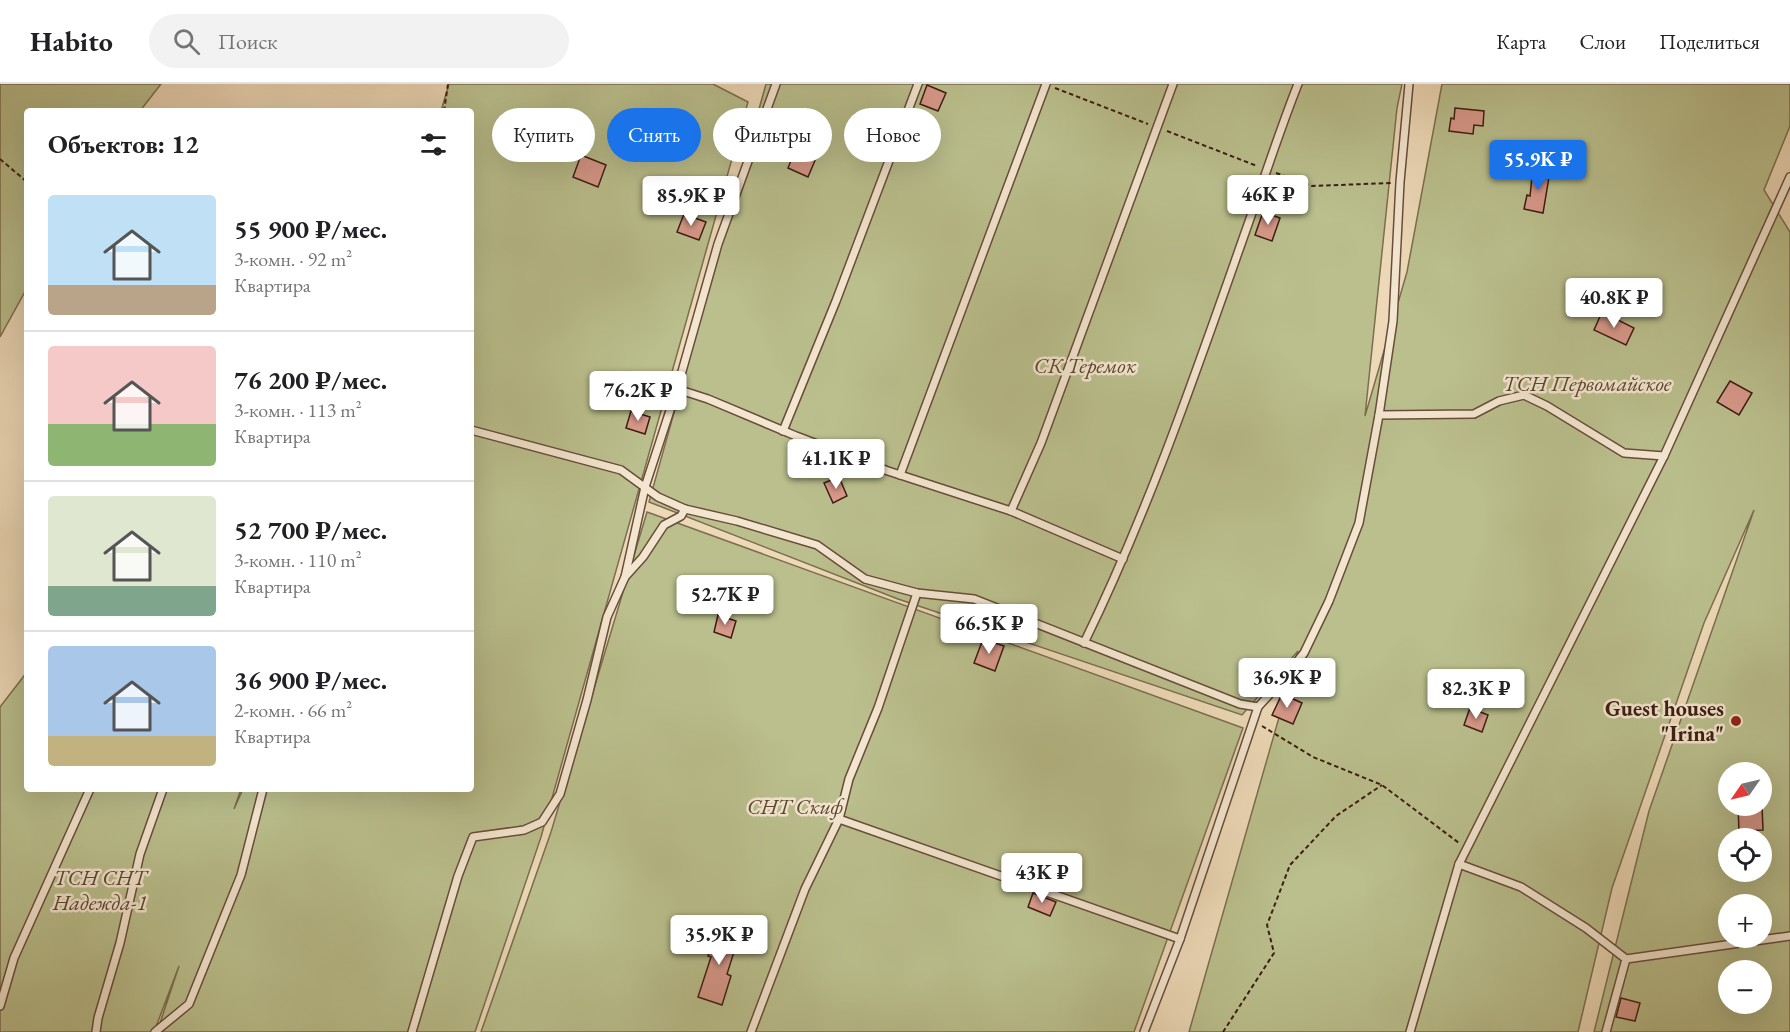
<!DOCTYPE html>
<html lang="ru">
<meta charset="utf-8">
<style>
:root{--surface:#fff;--page:#f2f2f2;--text:#202124;--muted:#757577;--line:#e0e0e0;--accent:#1a73e8}
body{margin:0;font-family:"EB Garamond",serif;background:var(--page);color:var(--text);height:100vh;display:flex;flex-direction:column;font-size:22px;white-space:nowrap}
*{box-sizing:border-box;margin:0}
p{font-size:20px;color:var(--muted)}
.icon{flex:none;width:33px;height:33px;fill:none;stroke:currentColor;stroke-width:2;stroke-linecap:round;stroke-linejoin:round}
.map{position:relative;flex:1;overflow:hidden}
.sheet{position:absolute;left:24px;top:24px;width:450px;height:684px;display:flex;flex-direction:column;background:var(--surface);border-radius:6px;box-shadow:0 6px 24px #0002}
.sheet>*{flex:none}
.guide{position:absolute;left:492px;top:24px;width:570px;height:54px;display:flex;gap:12px}
.needle{width:39px;rotate:236deg}
.controls{position:absolute;left:1718px;top:678px;display:grid;gap:12px}
.controls a{display:grid;place-items:center;width:54px;height:54px;border-radius:50%;background:var(--surface);box-shadow:0 6px 24px #0002;font-size:30px}
.price{position:absolute;translate:-50% -51px;padding:0 14px;border-radius:6px;background:#fff;color:#222;font-size:20px;line-height:39px;filter:drop-shadow(0 2px 3px #0008)}
.price::after{content:'';position:absolute;left:50%;top:36px;width:18px;height:14px;margin-left:-9px;background:inherit;clip-path:polygon(0 0,100% 0,50% 100%)}
.price.active{background:var(--accent);color:#fff}
ul{padding:0;list-style:none}
li{display:flex;align-items:center;gap:18px;height:150px;padding:0 24px}
li+li{border-top:2px solid var(--line)}
li span{display:grid;place-items:center;flex:none;width:168px;height:120px;border-radius:6px;color:#555}
li>.icon{margin-inline-start:auto}
span .icon{width:72px;height:72px;fill:#fffc;stroke-width:1}
li b{font-size:26px}
h2{display:flex;justify-content:space-between;align-items:center;height:72px;padding:0 24px;font-size:26px}
.chip{padding:0 21px;border-radius:27px;background:var(--surface);box-shadow:0 6px 24px #0002;font-size:21px;line-height:54px}
.chip.active{background:var(--accent);color:#fff}
header{display:flex;align-items:center;gap:36px;box-sizing:border-box;height:84px;padding:0 30px;background:var(--surface);border-bottom:2px solid var(--line)}
header strong{font-size:28px}
nav{display:flex;gap:33px;margin-inline-start:auto;font-size:21px}
.search{width:420px;height:54px;background:var(--page);display:flex;align-items:center;gap:15px;box-sizing:border-box;padding:0 21px;border-radius:33px;color:var(--muted);font-size:22px}
.map>svg:first-child{display:block}
</style>
<header>
<strong>Habito</strong>
<div class="search"><svg class="icon" aria-label="search" viewBox="0 0 24 24"><circle cx="10" cy="10" r="6"/><path d="M15 15l6 6"/></svg>Поиск</div>
<nav><a>Карта</a><a>Слои</a><a>Поделиться</a></nav>
</header>
<div class="map">
<svg width="1790" height="948" viewBox="0 0 1790 948">
<rect width="100%" height="100%" fill="#edd9b7"/>
<filter id="stains"><feTurbulence type="fractalNoise" baseFrequency=".00333" numOctaves="4"/><feColorMatrix values="0 0 0 0 .2 0 0 0 0 .09 0 0 0 0 .02 0 0 0 .5 -.17"/></filter>
<radialGradient id="worn" r=".72"><stop offset=".6" stop-color="#630" stop-opacity="0"/><stop offset="1" stop-color="#630" stop-opacity=".3"/></radialGradient>
<g fill="#babf8d" stroke="#7c6e4f" stroke-width="1.5" fill-rule="evenodd">
<polygon points="0,0 161,0 140,27 27,27 27,204 0,253"/>
<polygon points="449,0 713,0 748,18 541,753 475,948 157,948 179,882 154,948 0,948 0,623 27,588 27,705 241,705 234,725 243,705 471,705 471,27 441,27"/>
<path d="M 766,0 L 1402,0 L 1397,24 L 1365,332 L 1407,188 L 1442,0 L 1790,0 L 1790,42 L 1764,106 L 1790,148 L 1790,948 L 1594,948 L 1649,727 L 1754,426 L 1704,539 L 1612,804 L 1578,948 L 1189,948 L 1298,567 L 1242,631 L 898,515 L 649,418 ZM 1728,688 L 1761,688 L 1761,722 L 1728,722 ZM 1728,754 L 1761,754 L 1761,788 L 1728,788 ZM 1728,820 L 1761,820 L 1761,854 L 1728,854 ZM 1728,886 L 1761,886 L 1761,920 L 1728,920 Z"/>
<polygon points="647,428 1243,644 1134,948 481,948 551,748"/>
</g>
<g fill="#d8998b" stroke="#3e1d11" stroke-width="1.5">
<polygon points="927,1 946,9 938,27 920,20"/>
<polygon points="1455,24 1484,27 1483,42 1474,41 1473,50 1449,47 1451,34 1454,35"/>
<polygon points="798,59 819,67 808,93 788,84"/>
<polygon points="581,71 606,81 598,103 573,93"/>
<polygon points="1533,84 1550,87 1543,129 1524,125 1527,111 1530,112"/>
<polygon points="1263,128 1280,134 1272,157 1255,151"/>
<polygon points="684,130 706,138 699,156 677,148"/>
<polygon points="1602,228 1634,244 1626,261 1594,246"/>
<polygon points="1730,297 1752,309 1739,331 1717,318"/>
<polygon points="631,327 650,333 645,350 626,344"/>
<polygon points="839,393 847,412 833,419 824,399"/>
<polygon points="718,531 736,537 731,554 714,548"/>
<polygon points="983,555 1004,562 995,587 974,579"/>
<polygon points="1282,610 1302,619 1293,640 1272,631"/>
<polygon points="1470,624 1488,631 1482,648 1464,641"/>
<polygon points="1738,722 1762,722 1763,746 1739,747"/>
<polygon points="1033,809 1056,818 1050,832 1028,823"/>
<polygon points="717,842 740,849 727,890 731,892 722,921 698,913 711,873 708,872"/>
<polygon points="1621,914 1640,919 1635,937 1616,933"/>
</g>
<g fill="none" stroke-linecap="round" stroke-linejoin="round">
<defs>
<g id="service">
<polyline points="677,305 708,315 796,352 888,387 1011,427 1123,475"/>
<polyline points="1379,331 1393,237 1400,98 1409,0"/>
<polyline points="471,346 621,386 658,413 685,425 737,437 817,461 865,495 917,509 974,515 1240,620 1258,623"/>
<polyline points="783,347 836,217 918,0"/>
<polyline points="900,391 1046,0"/>
<polyline points="1011,427 1041,359 1173,0"/>
<polyline points="625,493 645,403 677,305 718,160 776,0"/>
<path d="M 1084,559 C 1149,426 1197,285 1246,146 C 1263,98 1279,48 1298,0"/>
<polyline points="839,735 1180,855"/>
<polyline points="1459,780 1521,803 1586,844 1626,875 1790,852"/>
<polyline points="0,922 14,874 90,705"/>
<polyline points="96,948 98,934 120,859 140,770 163,705"/>
<polyline points="155,948 189,920 241,791 263,705"/>
<polyline points="412,948 458,792 473,753 524,746 542,738 560,710 587,616 607,533 625,493 643,473 664,441 681,432 685,425"/>
<polyline points="751,948 805,805 839,735 849,695 878,624 917,509"/>
<polyline points="1144,948 1180,855 1258,623 1279,600 1304,569 1329,517 1359,439 1379,331 1474,330 1499,317 1524,311 1547,322 1624,369 1664,372"/>
<polyline points="1410,948 1459,780 1664,372 1790,93"/>
<polyline points="1606,948 1626,875"/>
</g>
</defs>
<use href="#service" stroke="#6a4c3a" stroke-width="10"/>
<g stroke="#3e1d11" stroke-width="2" stroke-dasharray="4.5 3" stroke-linecap="butt">
<polyline points="1055,4 1148,40"/>
<polyline points="444,27 448,0"/>
<polyline points="1167,47 1257,82"/>
<polyline points="0,75 27,98"/>
<polyline points="1276,89 1312,102 1391,99"/>
<polyline points="1262,642 1313,673 1382,701 1459,759"/>
<polyline points="1223,948 1274,869 1267,841 1290,781 1336,732 1382,701"/>
</g>
<use href="#service" stroke="#f3e6d0" stroke-width="7"/>
</g>
<circle fill="#8f2418" stroke="#f3e6d0" stroke-width="2" cx="1736" cy="637" r="6"/>
<g text-anchor="middle" dominant-baseline="central" stroke-width="5" stroke-linejoin="round" paint-order="stroke">
<g font-size="22" font-style="italic" fill="#5d4630" stroke="#f3e6d0">
<text x="1085" y="281">СК Теремок</text>
<text x="1587" y="299">ТСН Первомайское</text>
<text x="795" y="722">СНТ Скиф</text>
<text x="100" y="793">ТСН СНТ<tspan x="100" dy="25">Надежда-1</tspan></text>
</g>
<g font-size="22" font-weight="bold" fill="#3e1d11" stroke="#f3e6d0" text-anchor="end">
<text x="1724" y="624">Guest houses<tspan x="1724" dy="25">"Irina"</tspan></text>
</g>
</g>
<rect width="100%" height="100%" filter="url(#stains)"/>
<rect width="100%" height="100%" fill="url(#worn)"/>
</svg>
<div class="controls">
<a><svg class="needle" viewBox="-14 -14 28 28"><path d="M0-13l5 13h-10z" fill="#e53935"/><path d="M0 13l5-13h-10z" fill="#757577"/></svg></a>
<a><svg class="icon" aria-label="locate" viewBox="0 0 24 24"><circle cx="12" cy="12" r="6"/><path d="M12 2v4M12 18v4M2 12h4M18 12h4"/></svg></a>
<a>+</a>
<a>−</a>
</div>
<b class="price active" style="left:1538px;top:107px">55.9K ₽</b>
<b class="price" style="left:1268px;top:142px">46K ₽</b>
<b class="price" style="left:691px;top:143px">85.9K ₽</b>
<b class="price" style="left:1614px;top:245px">40.8K ₽</b>
<b class="price" style="left:638px;top:338px">76.2K ₽</b>
<b class="price" style="left:836px;top:406px">41.1K ₽</b>
<b class="price" style="left:725px;top:542px">52.7K ₽</b>
<b class="price" style="left:989px;top:571px">66.5K ₽</b>
<b class="price" style="left:1287px;top:625px">36.9K ₽</b>
<b class="price" style="left:1476px;top:636px">82.3K ₽</b>
<b class="price" style="left:1042px;top:820px">43K ₽</b>
<b class="price" style="left:719px;top:882px">35.9K ₽</b>
<div class="guide">
<a class="chip">Купить</a>
<a class="chip active">Снять</a>
<a class="chip">Фильтры</a>
<a class="chip">Новое</a>
</div>
<section class="sheet">
<h2>Объектов: 12<svg class="icon" aria-label="filters" viewBox="0 0 24 24"><path d="M4 7h16M4 17h16"/><circle cx="9" cy="7" r="2"/><circle cx="15" cy="17" r="2"/></svg></h2>
<ul>
<li><span style="background:linear-gradient(#bfe0f5 75%,#b9a48a 0)"><svg class="icon" aria-label="home" viewBox="0 0 24 24"><path d="M3 11l9-7 9 7M6 9v11h12V9"/></svg></span><div><b>55 900 ₽/мес.</b><p>3-комн. · 92 m²</p><p>Квартира</p></div></li>
<li><span style="background:linear-gradient(#f6c9c9 65%,#8fb573 0)"><svg class="icon" aria-label="home" viewBox="0 0 24 24"><path d="M3 11l9-7 9 7M6 9v11h12V9"/></svg></span><div><b>76 200 ₽/мес.</b><p>3-комн. · 113 m²</p><p>Квартира</p></div></li>
<li><span style="background:linear-gradient(#dfe7d0 75%,#7fa58c 0)"><svg class="icon" aria-label="home" viewBox="0 0 24 24"><path d="M3 11l9-7 9 7M6 9v11h12V9"/></svg></span><div><b>52 700 ₽/мес.</b><p>3-комн. · 110 m²</p><p>Квартира</p></div></li>
<li><span style="background:linear-gradient(#a9c7e8 75%,#c2b280 0)"><svg class="icon" aria-label="home" viewBox="0 0 24 24"><path d="M3 11l9-7 9 7M6 9v11h12V9"/></svg></span><div><b>36 900 ₽/мес.</b><p>2-комн. · 66 m²</p><p>Квартира</p></div></li>
</ul>
</section>
</div>
